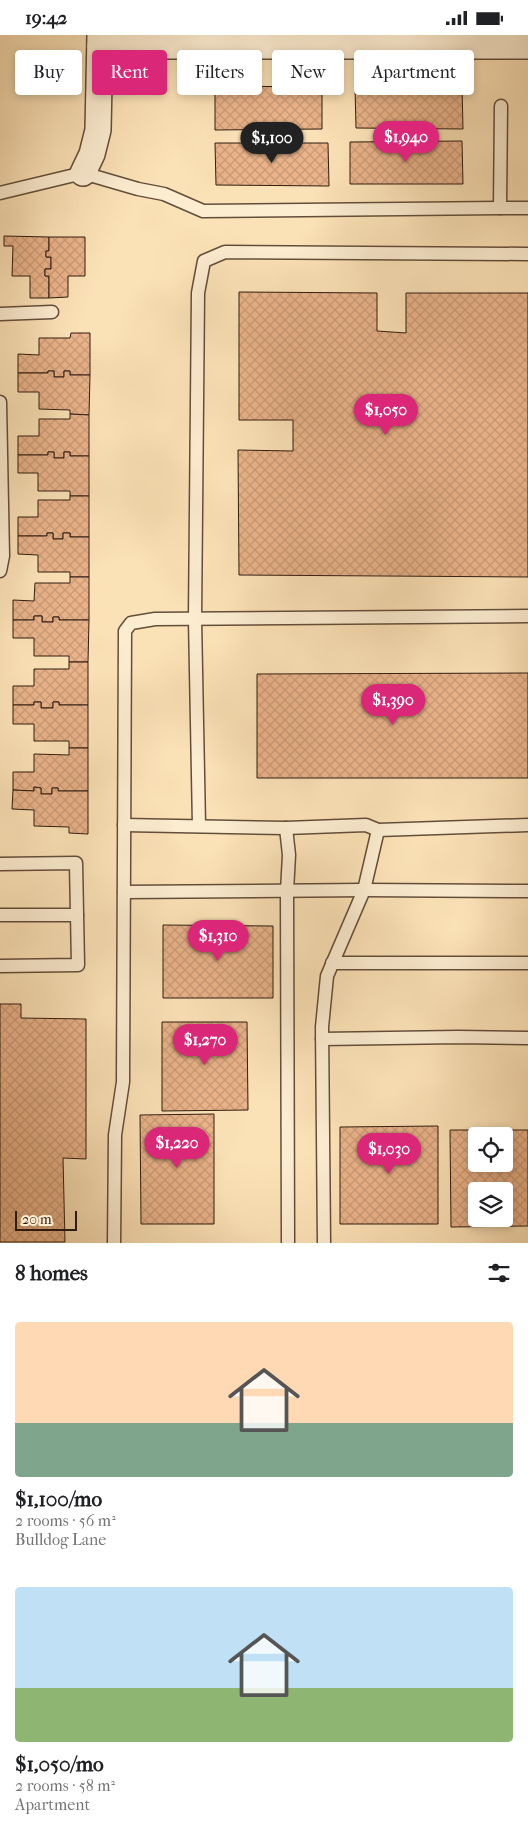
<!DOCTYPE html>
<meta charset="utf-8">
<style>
:root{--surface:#fff;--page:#f6f6f6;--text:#202124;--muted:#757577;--accent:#db2777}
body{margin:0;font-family:"IM FELL French Canon",serif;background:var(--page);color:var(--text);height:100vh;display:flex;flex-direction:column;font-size:19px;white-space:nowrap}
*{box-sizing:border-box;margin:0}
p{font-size:16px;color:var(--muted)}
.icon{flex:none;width:28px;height:28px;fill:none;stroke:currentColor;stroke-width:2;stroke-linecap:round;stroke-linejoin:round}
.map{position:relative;height:1208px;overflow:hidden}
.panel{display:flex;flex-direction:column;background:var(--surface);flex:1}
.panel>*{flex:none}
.banner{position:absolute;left:15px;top:15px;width:499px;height:45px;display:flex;gap:10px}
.tools{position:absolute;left:468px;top:1092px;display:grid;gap:10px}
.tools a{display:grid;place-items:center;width:45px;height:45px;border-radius:5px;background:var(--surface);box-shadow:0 2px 8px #0003;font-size:25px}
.scale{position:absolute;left:15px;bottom:12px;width:62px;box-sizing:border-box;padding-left:5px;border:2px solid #301d10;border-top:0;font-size:14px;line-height:18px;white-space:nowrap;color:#301d10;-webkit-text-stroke:4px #fcecd0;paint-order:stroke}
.price{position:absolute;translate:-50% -42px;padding:0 11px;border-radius:18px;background:var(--accent);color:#fff;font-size:16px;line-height:32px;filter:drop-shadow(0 1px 2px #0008)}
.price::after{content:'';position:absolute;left:50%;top:30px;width:15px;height:11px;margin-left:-8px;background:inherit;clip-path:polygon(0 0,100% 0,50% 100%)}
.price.current{background:#222;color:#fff}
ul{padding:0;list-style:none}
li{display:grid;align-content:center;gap:10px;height:265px;padding:0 15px}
li span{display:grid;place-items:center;height:155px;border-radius:5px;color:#555}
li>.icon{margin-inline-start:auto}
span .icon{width:90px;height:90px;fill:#fffc;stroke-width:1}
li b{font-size:21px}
h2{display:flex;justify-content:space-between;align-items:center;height:60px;padding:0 15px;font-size:21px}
.pill{padding:0 18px;border-radius:5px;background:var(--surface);box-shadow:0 2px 8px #0003;font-size:18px;line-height:45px}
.pill.current{background:var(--accent);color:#fff}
.status{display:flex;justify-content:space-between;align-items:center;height:35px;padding:0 25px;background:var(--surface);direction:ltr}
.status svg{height:14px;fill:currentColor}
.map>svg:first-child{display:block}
</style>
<div class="status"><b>19:42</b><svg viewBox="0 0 49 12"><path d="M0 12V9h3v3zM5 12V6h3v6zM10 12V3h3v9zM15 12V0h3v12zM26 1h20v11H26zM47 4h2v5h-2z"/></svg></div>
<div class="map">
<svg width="528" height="1208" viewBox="0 0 528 1208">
<defs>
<pattern id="building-cross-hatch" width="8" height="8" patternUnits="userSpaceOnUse" patternTransform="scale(1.25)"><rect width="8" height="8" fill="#eab38a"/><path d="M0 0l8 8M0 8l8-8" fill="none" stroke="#c99a76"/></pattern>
</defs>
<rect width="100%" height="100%" fill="#fbe1b6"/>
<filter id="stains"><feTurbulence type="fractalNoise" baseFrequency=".004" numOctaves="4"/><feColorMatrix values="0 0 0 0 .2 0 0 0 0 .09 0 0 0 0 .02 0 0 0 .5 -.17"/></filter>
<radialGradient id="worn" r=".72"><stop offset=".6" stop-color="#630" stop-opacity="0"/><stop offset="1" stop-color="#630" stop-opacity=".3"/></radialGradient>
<g fill="url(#building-cross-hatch)" stroke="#301d10" fill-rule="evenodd">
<polygon points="215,51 322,52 322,94 215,95"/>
<polygon points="462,51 463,94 356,93 355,52"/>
<polygon points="462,106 463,149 350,149 350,107"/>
<polygon points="215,108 328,108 329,151 216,150"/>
<polygon points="4,201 49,202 49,216 46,216 46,222 51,222 51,234 45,234 45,241 49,241 49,263 30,263 30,241 12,241 13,211 4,211"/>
<polygon points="49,202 85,202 85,241 68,241 68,262 49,263 49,241 45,241 45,234 51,234 51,222 46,222 46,216 49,216"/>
<polygon points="239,257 377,258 377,296 406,298 406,258 528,258 528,542 239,540 238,415 293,416 293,385 239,385"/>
<polygon points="71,298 90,298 90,340 70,340 70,336 64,336 64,342 54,342 54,336 48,336 48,338 18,338 18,319 39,320 39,303 70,303"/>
<polygon points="48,336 54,336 54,342 64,342 64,336 70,336 70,340 90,340 89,380 70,379 70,375 39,374 39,357 18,357 18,338 48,338"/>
<polygon points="70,379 89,380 89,421 70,421 70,417 64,417 64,423 54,423 54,417 48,417 48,420 18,420 18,401 39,401 39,384 70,384"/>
<polygon points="48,417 54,417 54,423 64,423 64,417 70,417 70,421 89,421 89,461 70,461 70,456 38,456 38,438 18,438 18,420 48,420"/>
<polygon points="70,461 89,461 89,502 70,502 70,498 63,498 63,504 53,504 53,498 47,498 47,501 18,501 18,482 38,482 38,465 70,465"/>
<polygon points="47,498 53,498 53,504 63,504 63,498 70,498 70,502 89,502 89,542 70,542 70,537 38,537 38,520 18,519 18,501 47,501"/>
<polygon points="70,542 89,542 89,585 59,585 59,582 53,582 53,587 42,587 42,581 34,581 34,585 13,585 13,565 34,566 35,548 70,548"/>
<polygon points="34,581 42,581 42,587 53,587 53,582 59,582 59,585 89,585 88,627 69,627 69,621 34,621 34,603 13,603 13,585 34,585"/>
<polygon points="69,627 88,627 88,670 59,670 59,667 53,667 53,673 41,673 41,667 34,667 34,670 13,670 13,651 34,651 34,634 69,634"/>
<polygon points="528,638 528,743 257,743 257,639"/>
<polygon points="34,667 41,667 41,673 53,673 53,667 59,667 59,670 88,670 88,713 69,713 69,706 34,706 34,689 13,689 13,670 34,670"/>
<polygon points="69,713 88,713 88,756 58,756 58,753 52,753 52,759 41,759 41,753 34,752 34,756 13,755 13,737 34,737 34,719 69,720"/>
<polygon points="34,752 41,753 41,759 52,759 52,753 58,753 58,756 88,756 88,799 69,798 69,792 34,791 34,775 12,774 13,755 34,756"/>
<polygon points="163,890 273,891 273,963 163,963"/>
<polygon points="0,969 21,969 21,983 86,984 86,1124 63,1123 65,1207 0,1207"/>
<polygon points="162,987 247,987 248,1075 162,1076"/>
<polygon points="214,1079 214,1189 141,1189 140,1080"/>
<polygon points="438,1091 438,1189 340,1189 340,1092"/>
<path d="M 450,1095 L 528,1095 L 528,1191 L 451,1192 ZM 476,1101 L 504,1101 L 504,1129 L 476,1129 ZM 476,1156 L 504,1156 L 504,1184 L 476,1184 Z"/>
</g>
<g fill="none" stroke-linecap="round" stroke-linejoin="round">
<defs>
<g id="lane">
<polyline points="501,71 500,173 528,173"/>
<polyline points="0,158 83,138 138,154 164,159 203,176 500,173"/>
<polyline points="0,279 52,277"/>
<polyline points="0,367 3,521 0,536"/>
<polyline points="124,790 286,793 366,790 378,795 528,790"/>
<polyline points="199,791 195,584 198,258 204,226 225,217 528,219"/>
<polyline points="286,793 289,820 287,856 288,1208"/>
<polyline points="0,829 76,828 78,930 0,931"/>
<polyline points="124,857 364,855 528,856"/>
<polyline points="0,880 77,880"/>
<polyline points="332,928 528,928"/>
<polyline points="322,1004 458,1002 528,1003"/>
<polyline points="114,1208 115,1100 123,1047 125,596 131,588 155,584 528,581"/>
<polyline points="324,1208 322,992 327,941 364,855 378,795"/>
</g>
<g id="street">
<polyline points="100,11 528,11"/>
<polyline points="83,138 92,119 98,95 100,0"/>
</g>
</defs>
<use href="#lane" stroke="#634e3a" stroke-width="15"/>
<use href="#street" stroke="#634e3a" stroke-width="28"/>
<use href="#lane" stroke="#fcecd0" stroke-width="12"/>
<use href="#street" stroke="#fcecd0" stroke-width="25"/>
</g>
<rect width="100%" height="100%" filter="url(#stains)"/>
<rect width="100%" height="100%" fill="url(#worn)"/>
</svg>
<div class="tools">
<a><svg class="icon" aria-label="locate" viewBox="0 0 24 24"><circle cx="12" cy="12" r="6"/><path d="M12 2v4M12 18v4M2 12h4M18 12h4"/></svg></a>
<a><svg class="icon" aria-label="layers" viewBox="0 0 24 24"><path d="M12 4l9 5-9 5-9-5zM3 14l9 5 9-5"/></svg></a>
</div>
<div class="scale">20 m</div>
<b class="price" style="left:406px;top:128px">$1,940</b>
<b class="price current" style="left:272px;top:129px">$1,100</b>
<b class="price" style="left:386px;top:401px">$1,050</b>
<b class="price" style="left:393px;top:691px">$1,390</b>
<b class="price" style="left:218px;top:927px">$1,310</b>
<b class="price" style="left:205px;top:1031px">$1,270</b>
<b class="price" style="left:177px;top:1134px">$1,220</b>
<b class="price" style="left:389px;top:1140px">$1,030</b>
<div class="banner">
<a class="pill">Buy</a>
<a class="pill current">Rent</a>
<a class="pill">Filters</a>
<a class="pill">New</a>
<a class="pill">Apartment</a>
</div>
</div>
<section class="panel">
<h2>8 homes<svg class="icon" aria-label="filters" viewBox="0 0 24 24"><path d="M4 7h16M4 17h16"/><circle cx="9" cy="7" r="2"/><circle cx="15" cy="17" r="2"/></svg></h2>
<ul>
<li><span style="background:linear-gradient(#ffd9b3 65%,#7fa58c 0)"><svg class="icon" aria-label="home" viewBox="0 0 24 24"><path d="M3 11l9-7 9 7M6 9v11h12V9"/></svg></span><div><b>$1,100/mo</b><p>2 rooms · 56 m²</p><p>Bulldog Lane</p></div></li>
<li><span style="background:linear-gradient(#bfe0f5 65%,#8fb573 0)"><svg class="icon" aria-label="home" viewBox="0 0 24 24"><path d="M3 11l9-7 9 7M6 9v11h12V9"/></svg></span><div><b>$1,050/mo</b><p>2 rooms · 58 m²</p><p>Apartment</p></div></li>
</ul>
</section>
